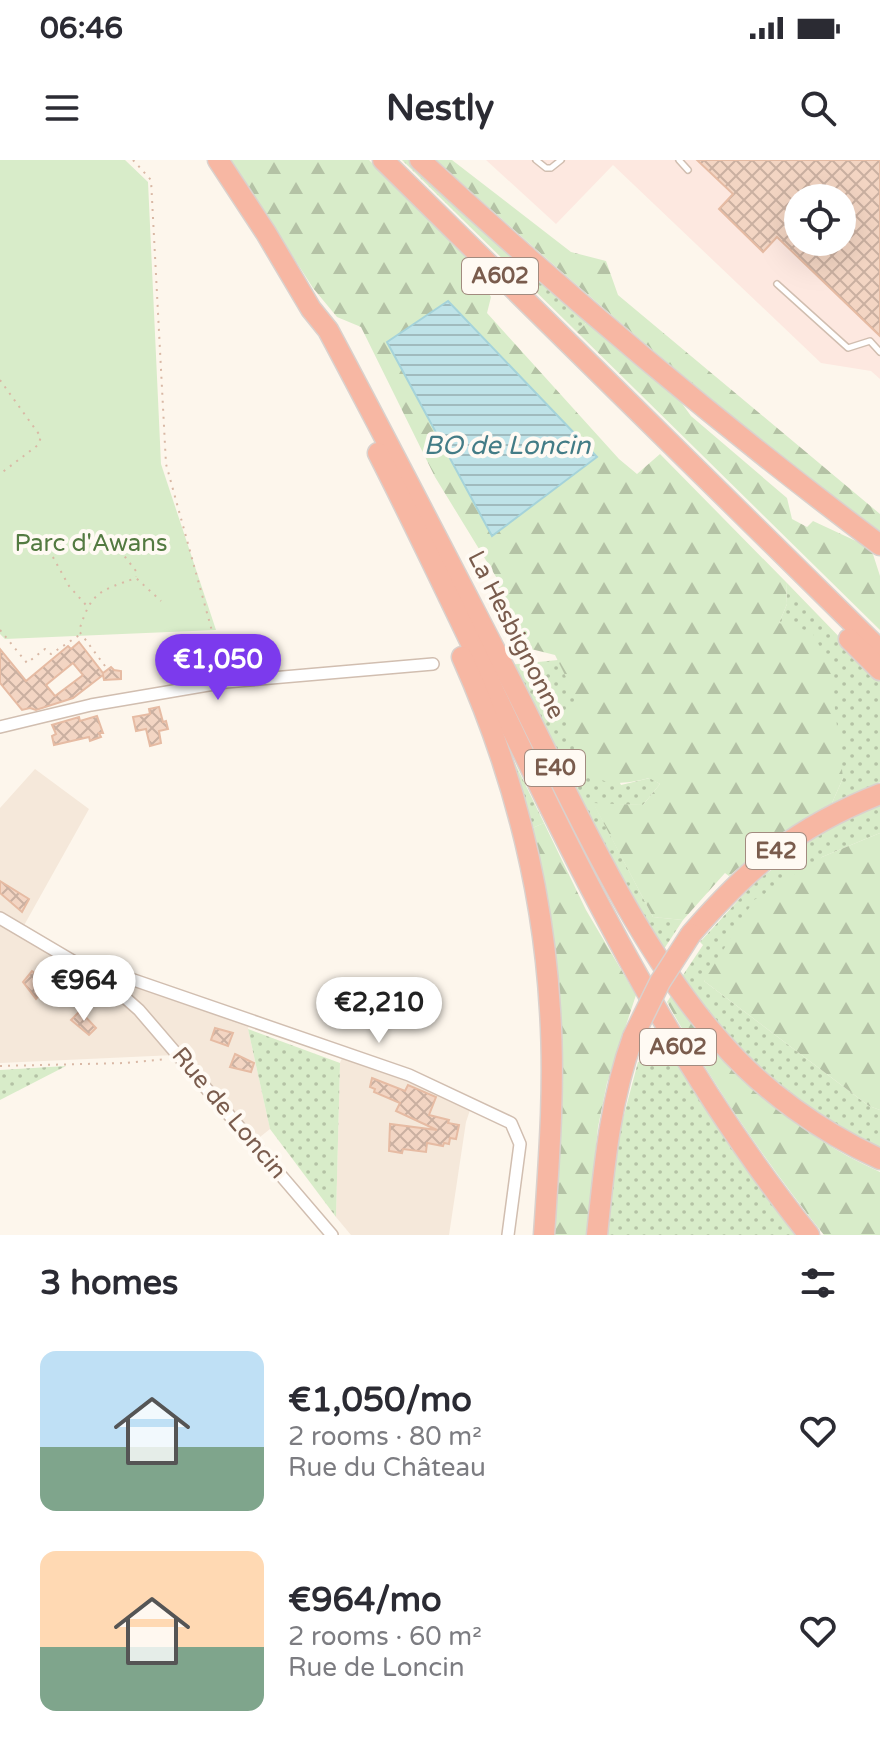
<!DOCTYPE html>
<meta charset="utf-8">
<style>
:root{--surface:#fff;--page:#f7f7f7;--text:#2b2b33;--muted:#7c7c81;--accent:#7c3aed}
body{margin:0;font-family:"Varela Round",sans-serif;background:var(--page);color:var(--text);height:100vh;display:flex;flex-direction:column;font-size:30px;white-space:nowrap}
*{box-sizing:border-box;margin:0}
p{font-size:26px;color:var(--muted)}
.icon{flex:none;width:44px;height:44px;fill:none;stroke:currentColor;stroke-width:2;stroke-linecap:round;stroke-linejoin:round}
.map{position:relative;height:1075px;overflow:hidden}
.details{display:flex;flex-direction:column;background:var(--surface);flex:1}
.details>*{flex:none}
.tools{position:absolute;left:784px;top:24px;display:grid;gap:16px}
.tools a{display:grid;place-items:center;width:72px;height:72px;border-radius:50%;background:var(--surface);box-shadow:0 8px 32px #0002;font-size:40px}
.price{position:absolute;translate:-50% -68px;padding:0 18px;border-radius:28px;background:#fff;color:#222;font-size:26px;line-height:52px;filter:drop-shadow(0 2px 4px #0008)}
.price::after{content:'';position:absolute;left:50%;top:48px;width:24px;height:18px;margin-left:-12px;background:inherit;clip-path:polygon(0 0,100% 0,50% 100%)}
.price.active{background:var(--accent);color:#fff}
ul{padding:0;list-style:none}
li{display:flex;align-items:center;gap:24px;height:200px;padding:0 40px}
li span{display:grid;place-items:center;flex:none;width:224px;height:160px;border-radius:16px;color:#555}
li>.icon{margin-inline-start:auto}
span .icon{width:96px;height:96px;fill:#fffc;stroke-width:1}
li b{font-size:34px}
h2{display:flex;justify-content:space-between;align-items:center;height:96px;padding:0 40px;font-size:34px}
.status{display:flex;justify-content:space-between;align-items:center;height:56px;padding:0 40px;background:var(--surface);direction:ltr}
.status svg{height:22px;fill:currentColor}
header{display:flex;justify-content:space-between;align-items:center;height:104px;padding:0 40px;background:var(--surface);font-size:36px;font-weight:700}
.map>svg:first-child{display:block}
</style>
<div class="status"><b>06:46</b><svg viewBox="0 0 49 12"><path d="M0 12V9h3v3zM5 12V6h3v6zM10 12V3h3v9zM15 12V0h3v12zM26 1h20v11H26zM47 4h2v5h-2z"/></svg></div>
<header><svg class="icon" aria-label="menu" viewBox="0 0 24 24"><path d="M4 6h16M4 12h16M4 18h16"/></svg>Nestly<svg class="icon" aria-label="search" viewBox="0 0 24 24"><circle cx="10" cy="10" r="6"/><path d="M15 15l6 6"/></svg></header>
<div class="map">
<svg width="880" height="1075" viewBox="0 0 880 1075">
<defs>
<pattern id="grass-dots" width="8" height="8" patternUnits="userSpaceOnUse" patternTransform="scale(2)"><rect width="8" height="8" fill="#d8ecc9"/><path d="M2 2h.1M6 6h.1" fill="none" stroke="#b4c2a5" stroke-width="1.8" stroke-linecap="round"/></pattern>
<pattern id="forest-firs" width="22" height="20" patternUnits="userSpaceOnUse" patternTransform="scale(2)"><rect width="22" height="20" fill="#d8ecc9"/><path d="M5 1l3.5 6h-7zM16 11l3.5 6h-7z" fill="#b4c2a5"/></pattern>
<pattern id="water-rules" width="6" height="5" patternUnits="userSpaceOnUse" patternTransform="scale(2)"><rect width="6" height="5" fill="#bfe3e8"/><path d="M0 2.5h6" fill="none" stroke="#a0bbbe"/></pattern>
<pattern id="building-cross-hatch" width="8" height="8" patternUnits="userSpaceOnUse" patternTransform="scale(2)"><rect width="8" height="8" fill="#f3d5c3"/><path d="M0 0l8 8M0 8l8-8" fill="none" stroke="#cab0a1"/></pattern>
</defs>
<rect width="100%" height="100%" fill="#fdf6ec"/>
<g fill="#f5e8da">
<polygon points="35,609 89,649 22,769 59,790 252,856 248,869 270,969 251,984 175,895 0,903 0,648"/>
<polygon points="346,888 473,941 466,962 449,1075 351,1075 336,1057 340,903"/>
</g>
<path fill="#fde8e0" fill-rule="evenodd" d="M 486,0 L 880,0 L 880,219 L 871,211 L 821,203 L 613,5 L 556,64 ZM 798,38 L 842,38 L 842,82 L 798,82 Z"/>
<g fill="url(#grass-dots)">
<polygon points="402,0 411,0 588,161 577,172"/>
<polygon points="786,422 880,519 880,622 832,643 843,618 779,463 787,444"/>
<polygon points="558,500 621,625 650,618 660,624 643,645 594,644 653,757 683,760 664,789 631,738 508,505"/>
<polygon points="511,595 544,663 530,669 508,597"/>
<polygon points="880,640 880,673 822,697 704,821 869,946 880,950 880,992 818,957 750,904 681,818 703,785 700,782 754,723 786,699 790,688"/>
<polygon points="656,868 728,983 797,1075 605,1075 615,974 620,970 638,902 641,902"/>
<polygon points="248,869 340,903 336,1057 270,969"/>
<polygon points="66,906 0,940 0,910"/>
</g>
<g fill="url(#forest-firs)">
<path d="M 231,0 L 369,0 L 469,100 L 491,137 L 487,153 L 619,299 L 637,314 L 660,294 L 786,422 L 787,444 L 779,463 L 812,472 L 830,506 L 843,618 L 832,643 L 762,688 L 729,716 L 725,713 L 683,760 L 653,757 L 593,643 L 643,645 L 660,624 L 649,618 C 591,633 587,613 566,564 L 576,537 L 555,495 L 523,487 L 512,477 L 491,432 L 498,420 L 435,317 L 361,167 L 337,157 L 313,128 Z"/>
<path d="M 436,0 L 452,0 L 571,92 L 606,101 L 618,135 L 880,354 L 880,371 C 725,256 579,129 436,0 Z"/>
<polygon points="588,161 673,231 691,256 787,338 792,359 807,367 813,361 871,388 880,416 880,470 577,172"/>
<polygon points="544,663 586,750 636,835 607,923 598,967 587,1075 551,1075 557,988 530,669"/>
<polygon points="880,673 880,950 869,946 704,821 754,740 822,697"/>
<path d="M 671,836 C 727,910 794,974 880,1012 L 880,1075 L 824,1075 C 766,1002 712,924 667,842 Z"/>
</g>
<polygon fill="#d8ecc9" points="0,0 125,0 148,22 161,304 216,470 5,479 0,474"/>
<polygon fill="url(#water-rules)" stroke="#a5d3da" stroke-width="2" points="448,141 597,297 492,376 387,182"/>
<g fill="url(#building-cross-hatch)" stroke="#e6bba3" stroke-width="2" fill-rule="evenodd">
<path d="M 697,0 L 880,0 L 880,176 L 777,77 L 763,92 L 719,49 L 733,34 ZM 798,38 L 842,38 L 842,82 L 798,82 Z"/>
<path d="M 79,482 L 103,513 L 111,507 L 114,510 L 121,511 L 121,519 L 104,520 L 103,515 L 73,538 L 36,550 L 30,548 L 22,550 L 0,523 L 0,489 L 26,521 L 68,486 L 71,489 ZM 73,503 L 83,515 L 55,536 L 46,525 Z"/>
<polygon points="159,547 163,562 166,561 168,569 159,571 161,583 150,586 146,569 136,571 133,557 150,554 149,549"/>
<polygon points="97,556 103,573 99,573 101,577 90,581 89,577 54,585 52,576 56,574 52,565 79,557 80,561"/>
<polygon points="0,721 29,739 22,752 0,733"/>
<polygon points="32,811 50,823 36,839 23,822"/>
<polygon points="80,851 96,868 89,875 71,860"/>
<polygon points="215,868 233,873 228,886 211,880"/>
<polygon points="235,894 254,903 251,912 230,907"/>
<polygon points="372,918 405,931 408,925 436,937 429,955 449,960 448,963 459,965 456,979 450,978 449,984 444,983 443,986 427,983 426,992 403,989 402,993 389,991 390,964 437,970 396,951 400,943 374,932 375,929 370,927"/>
</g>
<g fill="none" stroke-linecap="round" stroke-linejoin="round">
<defs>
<g id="lane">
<polyline points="536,0 546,8 551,8 561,0"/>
<polyline points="679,0 688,10"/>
<polyline points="777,124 848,188 870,181 880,192"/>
</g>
<g id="street">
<polyline points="0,567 91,545 226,522 433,504"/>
<polyline points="0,758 105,820 139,850 332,1075"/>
<polyline points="105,820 128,818 409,915 511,963 520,984 508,1075"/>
</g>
<g id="highway">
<path d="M 218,0 L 266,73 L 311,149 L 328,170 C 391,288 452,407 513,525 C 572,641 634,784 720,881 C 763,931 821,972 880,999"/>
<polyline points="383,0 880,490"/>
<path d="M 420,0 C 567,136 720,265 880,385"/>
<path d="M 378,293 C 514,559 621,840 809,1075"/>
<polyline points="849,479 880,510"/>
<path d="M 462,497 C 512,609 543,727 550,850 C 555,925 549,1000 544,1075"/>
<path d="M 691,774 C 749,707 796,667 880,634"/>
<path d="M 597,1075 C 604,1008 610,940 633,877"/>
</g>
</defs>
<use href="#lane" stroke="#d1beb0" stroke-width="8"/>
<use href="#street" stroke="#d1beb0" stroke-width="14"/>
<use href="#highway" stroke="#dad1cd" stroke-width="23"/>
<g stroke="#d9b8a5" stroke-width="2" stroke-dasharray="2 6" stroke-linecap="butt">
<polyline points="133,0 151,20 166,304 223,511"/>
<polyline points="0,220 41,277 38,285 0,314"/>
<polyline points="115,384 136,411 136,417"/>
<polyline points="49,390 69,426 86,445"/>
<polyline points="0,470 27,503 45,489 51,494 81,474"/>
<path d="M 105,506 L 79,471 C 91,432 99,431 136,418 L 161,441"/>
<polyline points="0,906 126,903 167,899"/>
</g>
<use href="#lane" stroke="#fff" stroke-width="5"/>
<use href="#street" stroke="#fff" stroke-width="11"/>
<use href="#highway" stroke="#f7b7a3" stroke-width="20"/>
<defs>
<polyline id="highway-bridge" points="633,877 660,822 691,774"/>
</defs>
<use href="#highway-bridge" stroke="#dad1cd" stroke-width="23" stroke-linecap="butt"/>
<use href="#highway-bridge" stroke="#f7b7a3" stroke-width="20"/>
</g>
<g text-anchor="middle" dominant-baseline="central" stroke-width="8" stroke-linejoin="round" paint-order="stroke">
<g fill="#fffaf3" stroke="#a28b7f" stroke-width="2">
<rect x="462" y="98" width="76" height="36" rx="6"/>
<rect x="525" y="590" width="60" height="36" rx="6"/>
<rect x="746" y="673" width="60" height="36" rx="6"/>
<rect x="640" y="869" width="76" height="36" rx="6"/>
</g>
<g font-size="22" font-weight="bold" fill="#7a5c4d">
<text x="500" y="116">A602</text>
<text x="555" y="608">E40</text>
<text x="776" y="691">E42</text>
<text x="678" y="887">A602</text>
</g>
<g font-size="24" fill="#537a41" stroke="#fffaf3">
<text x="91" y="383">Parc d'Awans</text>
</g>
<g font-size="24" fill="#7a5c4d" stroke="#fffaf3">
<text transform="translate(516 475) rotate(63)">La Hesbignonne</text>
<text transform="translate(229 953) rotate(50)">Rue de Loncin</text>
</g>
<g font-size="26" font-style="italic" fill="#437c86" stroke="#fffaf3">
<text x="507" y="285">BO de Loncin</text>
</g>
</g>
</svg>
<div class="tools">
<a><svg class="icon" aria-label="locate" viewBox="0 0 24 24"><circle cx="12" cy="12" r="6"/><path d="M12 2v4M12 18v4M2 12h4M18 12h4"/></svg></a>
</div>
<b class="price active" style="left:218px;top:542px">€1,050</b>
<b class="price" style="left:84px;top:863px">€964</b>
<b class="price" style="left:379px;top:885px">€2,210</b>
</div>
<section class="details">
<h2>3 homes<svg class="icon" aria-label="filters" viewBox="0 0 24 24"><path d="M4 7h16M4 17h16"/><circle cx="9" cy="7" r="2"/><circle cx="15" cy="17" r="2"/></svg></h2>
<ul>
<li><span style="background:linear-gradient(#bfe0f5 60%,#7fa58c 0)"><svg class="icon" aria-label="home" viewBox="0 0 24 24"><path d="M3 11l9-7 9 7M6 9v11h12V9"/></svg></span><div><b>€1,050/mo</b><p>2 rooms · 80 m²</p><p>Rue du Château</p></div><svg class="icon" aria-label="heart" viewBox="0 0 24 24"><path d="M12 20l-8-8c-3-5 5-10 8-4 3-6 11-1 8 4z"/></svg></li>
<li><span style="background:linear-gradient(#ffd9b3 60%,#7fa58c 0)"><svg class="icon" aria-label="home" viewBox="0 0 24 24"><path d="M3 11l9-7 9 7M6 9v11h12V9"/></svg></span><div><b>€964/mo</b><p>2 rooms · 60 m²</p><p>Rue de Loncin</p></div><svg class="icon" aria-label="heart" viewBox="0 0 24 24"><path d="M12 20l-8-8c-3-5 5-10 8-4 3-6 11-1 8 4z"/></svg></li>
</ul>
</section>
